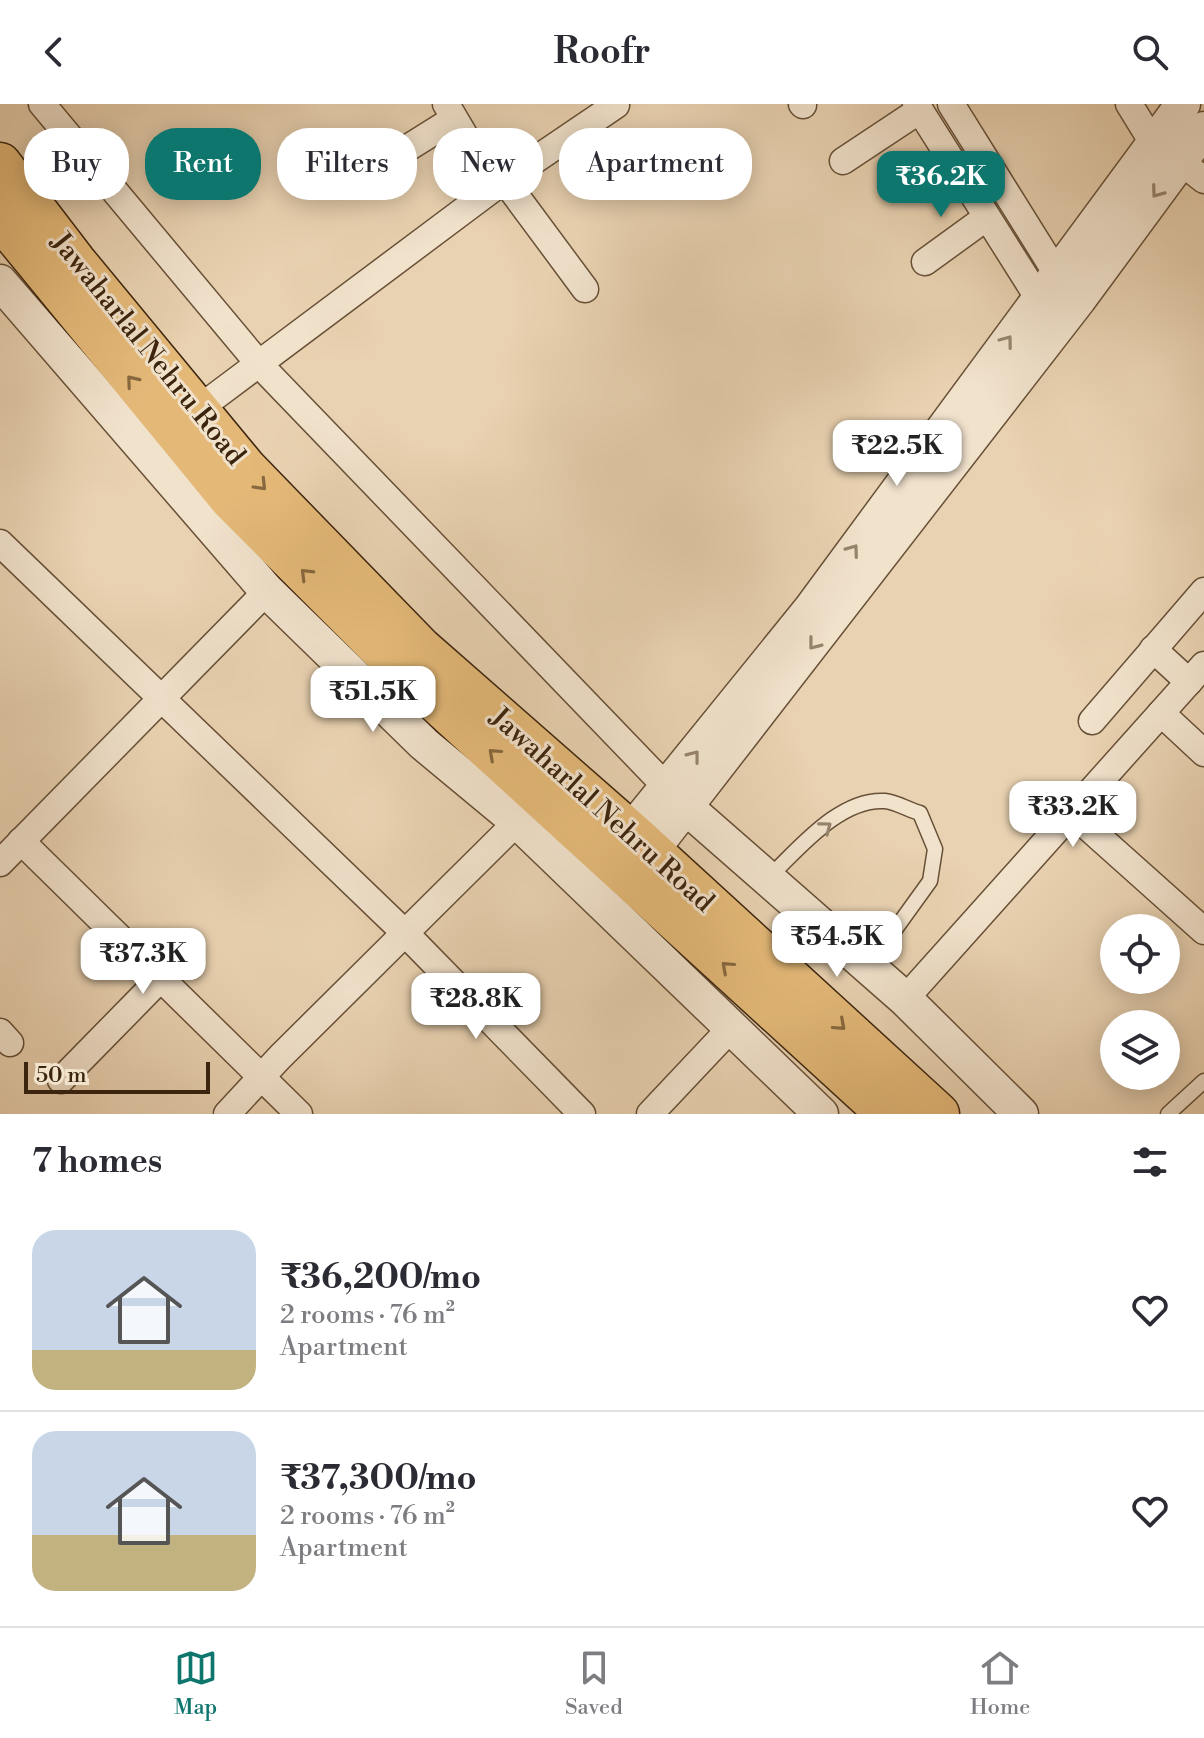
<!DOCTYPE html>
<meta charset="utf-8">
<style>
:root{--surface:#fff;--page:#f7f7f7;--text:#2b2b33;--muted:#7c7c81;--line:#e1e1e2;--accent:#0f766e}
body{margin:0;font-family:"Libre Bodoni",serif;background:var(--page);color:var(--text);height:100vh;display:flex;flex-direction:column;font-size:30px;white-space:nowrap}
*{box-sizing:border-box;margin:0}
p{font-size:26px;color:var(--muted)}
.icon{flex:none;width:44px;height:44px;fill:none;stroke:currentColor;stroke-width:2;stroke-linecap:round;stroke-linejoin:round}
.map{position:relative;height:1010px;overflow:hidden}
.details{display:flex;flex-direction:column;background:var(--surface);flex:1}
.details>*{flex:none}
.top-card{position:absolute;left:24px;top:24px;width:800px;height:72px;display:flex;gap:16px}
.fabs{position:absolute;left:1100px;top:810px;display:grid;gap:16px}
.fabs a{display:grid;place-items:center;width:80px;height:80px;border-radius:50%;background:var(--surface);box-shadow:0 4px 20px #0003;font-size:40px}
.scale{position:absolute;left:24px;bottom:20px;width:186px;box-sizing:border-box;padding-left:8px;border:4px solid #3c250e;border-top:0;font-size:22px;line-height:28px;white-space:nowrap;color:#3c250e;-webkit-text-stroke:6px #f1e2cc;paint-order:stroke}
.price{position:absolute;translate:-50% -68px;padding:0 18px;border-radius:16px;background:#fff;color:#222;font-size:26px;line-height:52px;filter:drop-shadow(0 2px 4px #0008)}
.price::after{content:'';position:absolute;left:50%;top:48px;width:24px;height:18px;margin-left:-12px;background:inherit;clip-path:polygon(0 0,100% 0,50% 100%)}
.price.selected{background:var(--accent);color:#fff}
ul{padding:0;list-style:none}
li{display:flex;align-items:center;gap:24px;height:200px;padding:0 32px}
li+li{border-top:2px solid var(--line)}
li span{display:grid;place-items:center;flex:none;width:224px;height:160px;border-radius:24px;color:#555}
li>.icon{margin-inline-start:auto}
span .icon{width:96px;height:96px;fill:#fffc;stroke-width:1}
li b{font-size:34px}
h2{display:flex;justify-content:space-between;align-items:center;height:96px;padding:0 32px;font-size:34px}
.tag{padding:0 28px;border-radius:32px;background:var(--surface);box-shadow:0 4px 20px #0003;font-size:28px;line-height:72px}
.tag.selected{background:var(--accent);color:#fff}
header{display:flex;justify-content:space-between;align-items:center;height:104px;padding:0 32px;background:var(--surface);font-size:36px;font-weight:600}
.tabs{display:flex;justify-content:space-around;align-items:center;height:112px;border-top:2px solid var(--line);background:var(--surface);font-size:22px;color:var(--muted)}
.tabs a{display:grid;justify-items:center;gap:4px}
.tabs .selected{color:var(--accent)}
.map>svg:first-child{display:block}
</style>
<header><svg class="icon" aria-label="back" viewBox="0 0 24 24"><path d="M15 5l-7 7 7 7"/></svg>Roofr<svg class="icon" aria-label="search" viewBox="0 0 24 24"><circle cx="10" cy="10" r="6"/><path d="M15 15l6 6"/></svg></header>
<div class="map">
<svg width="1204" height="1010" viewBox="0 0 1204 1010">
<rect width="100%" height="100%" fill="#e9d2b1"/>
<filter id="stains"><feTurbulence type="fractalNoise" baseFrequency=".0025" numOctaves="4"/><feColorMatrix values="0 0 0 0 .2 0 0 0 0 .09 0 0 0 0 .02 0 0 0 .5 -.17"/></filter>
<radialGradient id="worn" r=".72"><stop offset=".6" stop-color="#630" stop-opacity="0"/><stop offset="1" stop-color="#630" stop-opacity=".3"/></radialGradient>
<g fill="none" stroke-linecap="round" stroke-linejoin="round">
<defs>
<g id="service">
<path d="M 768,774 C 798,746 839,694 885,697 C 896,698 909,706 920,709 L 935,745 L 930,777 L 868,863"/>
<polyline points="1168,1010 1204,977"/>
</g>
<g id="minor">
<polyline points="42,0 259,260 679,696"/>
<polyline points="802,0 803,1"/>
<polyline points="916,0 1039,195"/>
<polyline points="951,0 1057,170"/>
<polyline points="1129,0 1153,39"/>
<polyline points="843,57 920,6"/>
<polyline points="1180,57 1204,76"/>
<polyline points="363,72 454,15"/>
<polyline points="505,77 585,185"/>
<polyline points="495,83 616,1"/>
<polyline points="925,158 987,113"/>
<polyline points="197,306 495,83 446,0"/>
<polyline points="0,439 405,829 582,1010"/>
<polyline points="1153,545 1189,578"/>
<polyline points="1161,609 1204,649"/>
<polyline points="1092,617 1204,487"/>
<polyline points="1072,709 1204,827"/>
<polyline points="21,737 299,1010"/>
<polyline points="0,759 267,487"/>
<polyline points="905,895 1204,561"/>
<polyline points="0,928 10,939"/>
<polyline points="61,976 161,874"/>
<polyline points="227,1010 280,953 529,706"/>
<polyline points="650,1010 731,924"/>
</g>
<g id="tertiary">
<polyline points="0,178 267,487 424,640 518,718 821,1010"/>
<polyline points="687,704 905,895 1021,1010"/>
<polyline points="614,748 810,506 1183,0"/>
<polyline points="635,768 1079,195 1204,25"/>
</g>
<g id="primary">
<polyline points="0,60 75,158 246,365 420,544 632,730 938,1010"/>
<polyline points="0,113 231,395 402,566 888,1010"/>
</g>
</defs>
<use href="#service" stroke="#675037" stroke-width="17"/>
<use href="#minor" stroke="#675037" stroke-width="29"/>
<use href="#tertiary" stroke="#675037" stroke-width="37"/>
<use href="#primary" stroke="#3c250e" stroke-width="45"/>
<use href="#service" stroke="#f1e2cc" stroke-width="14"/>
<use href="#minor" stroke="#f1e2cc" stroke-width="26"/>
<use href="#tertiary" stroke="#f1e2cc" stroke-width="34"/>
<use href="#primary" stroke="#e4b978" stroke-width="42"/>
</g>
<defs><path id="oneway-chevron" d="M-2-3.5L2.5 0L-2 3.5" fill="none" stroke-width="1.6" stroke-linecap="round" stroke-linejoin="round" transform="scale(2)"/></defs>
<g stroke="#96846d">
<use href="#oneway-chevron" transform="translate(1157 88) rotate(126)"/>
<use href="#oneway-chevron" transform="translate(1007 237) rotate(-53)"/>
<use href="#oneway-chevron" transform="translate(853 446) rotate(-54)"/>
<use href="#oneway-chevron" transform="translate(814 540) rotate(128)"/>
<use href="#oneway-chevron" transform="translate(694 652) rotate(-52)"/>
<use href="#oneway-chevron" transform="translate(826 723) rotate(-37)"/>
</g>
<g stroke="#88683e">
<use href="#oneway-chevron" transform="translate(132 277) rotate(-130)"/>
<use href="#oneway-chevron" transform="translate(261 381) rotate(46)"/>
<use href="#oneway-chevron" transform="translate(306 470) rotate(-135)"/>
<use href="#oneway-chevron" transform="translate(494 650) rotate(-138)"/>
<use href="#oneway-chevron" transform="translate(727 863) rotate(-138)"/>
<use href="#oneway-chevron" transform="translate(840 921) rotate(42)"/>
</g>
<g text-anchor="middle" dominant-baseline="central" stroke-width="6" stroke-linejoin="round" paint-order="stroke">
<g font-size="28" fill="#3c250e" stroke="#f1e2cc">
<text transform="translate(148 245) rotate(51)">Jawaharlal Nehru Road</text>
<text transform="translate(602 706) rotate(42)">Jawaharlal Nehru Road</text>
</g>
</g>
<rect width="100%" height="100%" filter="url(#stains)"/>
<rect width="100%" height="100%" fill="url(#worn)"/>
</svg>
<div class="fabs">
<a><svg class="icon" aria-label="locate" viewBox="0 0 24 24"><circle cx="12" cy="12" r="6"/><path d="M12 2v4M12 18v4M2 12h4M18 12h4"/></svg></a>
<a><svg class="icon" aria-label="layers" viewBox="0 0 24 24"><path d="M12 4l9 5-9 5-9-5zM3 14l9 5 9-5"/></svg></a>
</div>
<div class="scale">50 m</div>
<b class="price selected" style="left:941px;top:115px">₹36.2K</b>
<b class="price" style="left:897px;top:384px">₹22.5K</b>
<b class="price" style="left:373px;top:630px">₹51.5K</b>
<b class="price" style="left:1073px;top:745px">₹33.2K</b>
<b class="price" style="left:837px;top:875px">₹54.5K</b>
<b class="price" style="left:143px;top:892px">₹37.3K</b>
<b class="price" style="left:476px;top:937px">₹28.8K</b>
<div class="top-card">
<a class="tag">Buy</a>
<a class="tag selected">Rent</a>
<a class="tag">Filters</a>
<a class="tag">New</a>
<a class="tag">Apartment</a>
</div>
</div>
<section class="details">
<h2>7 homes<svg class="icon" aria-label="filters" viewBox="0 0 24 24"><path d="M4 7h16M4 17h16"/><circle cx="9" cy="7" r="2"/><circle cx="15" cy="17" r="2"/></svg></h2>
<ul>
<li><span style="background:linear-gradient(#c9d6e8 75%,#c2b280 0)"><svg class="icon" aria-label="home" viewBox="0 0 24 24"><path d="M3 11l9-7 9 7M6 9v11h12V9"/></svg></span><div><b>₹36,200/mo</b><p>2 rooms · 76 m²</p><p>Apartment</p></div><svg class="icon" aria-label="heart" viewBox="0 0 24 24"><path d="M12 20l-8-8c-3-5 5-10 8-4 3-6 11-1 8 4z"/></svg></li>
<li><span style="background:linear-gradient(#c9d6e8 65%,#c2b280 0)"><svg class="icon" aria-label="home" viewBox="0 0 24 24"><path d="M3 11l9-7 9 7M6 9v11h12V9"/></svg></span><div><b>₹37,300/mo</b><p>2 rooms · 76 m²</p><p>Apartment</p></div><svg class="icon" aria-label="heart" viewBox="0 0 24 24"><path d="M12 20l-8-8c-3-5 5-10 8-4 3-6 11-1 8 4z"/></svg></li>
</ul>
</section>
<nav class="tabs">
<a class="selected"><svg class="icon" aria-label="map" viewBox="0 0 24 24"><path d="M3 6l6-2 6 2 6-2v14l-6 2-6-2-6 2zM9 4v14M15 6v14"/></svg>Map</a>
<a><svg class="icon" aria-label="saved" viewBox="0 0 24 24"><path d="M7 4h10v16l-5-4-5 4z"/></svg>Saved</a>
<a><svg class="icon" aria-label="home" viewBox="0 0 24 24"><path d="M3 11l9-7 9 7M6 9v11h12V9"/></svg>Home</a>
</nav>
